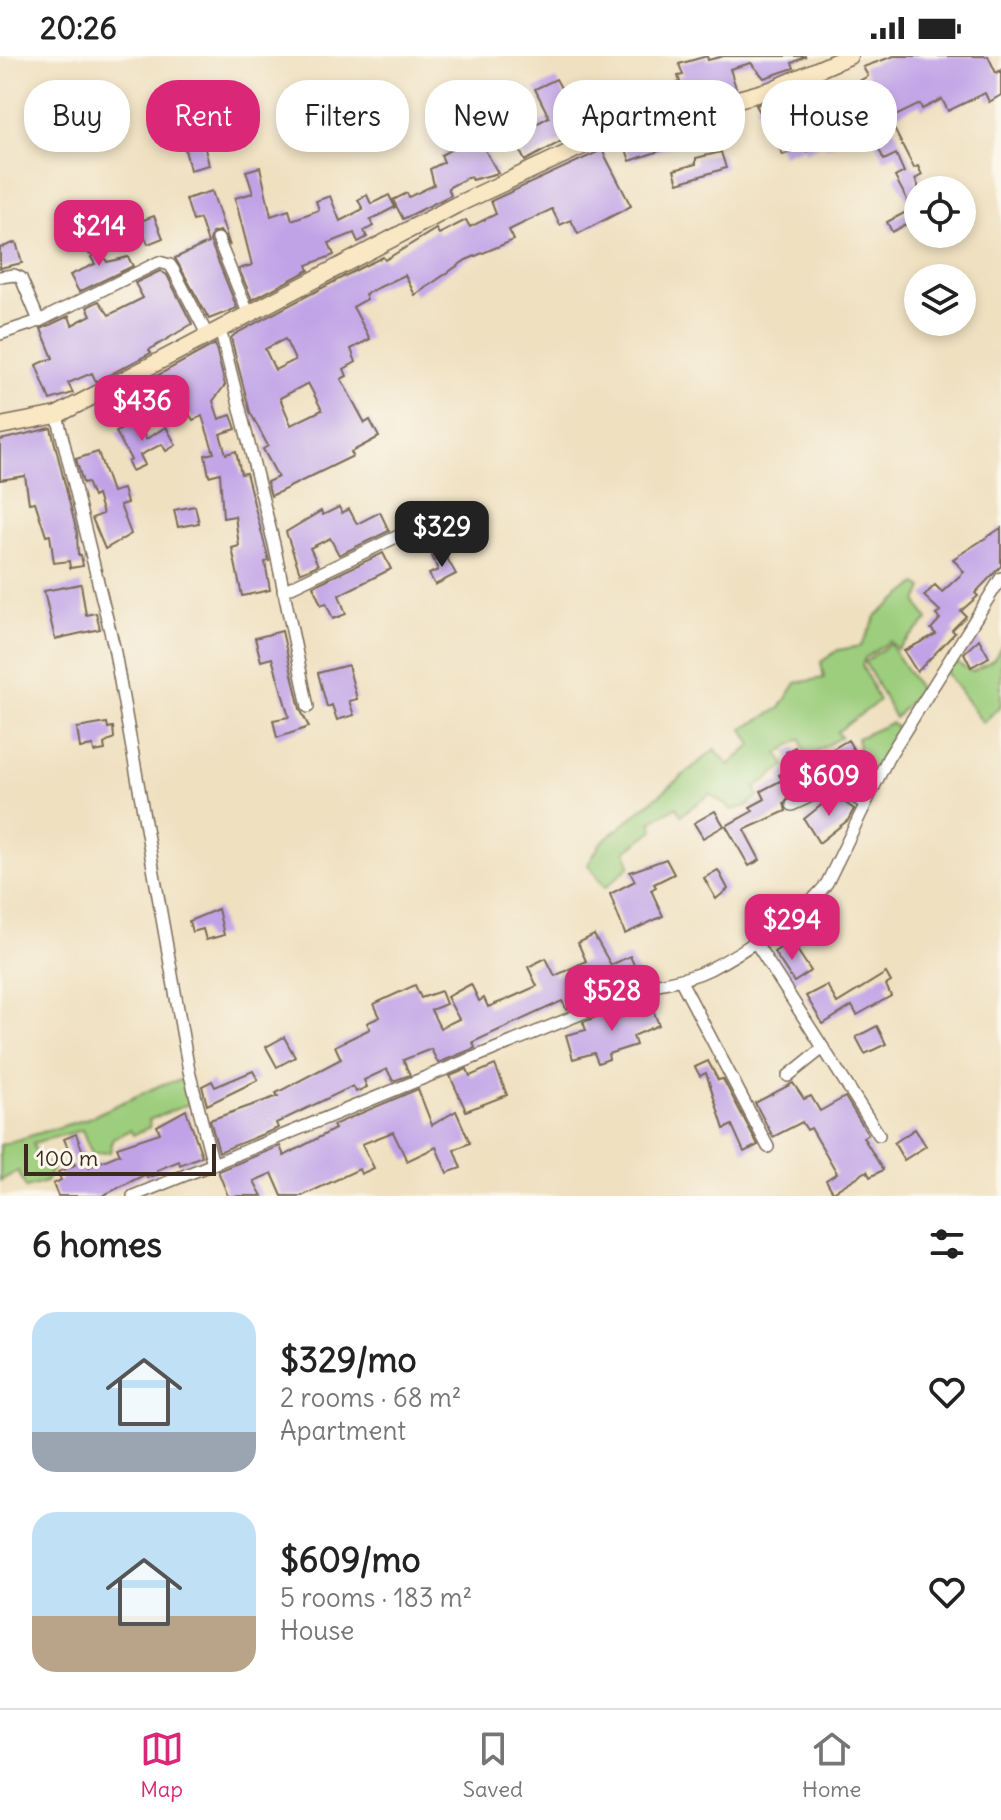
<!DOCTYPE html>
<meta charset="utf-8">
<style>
:root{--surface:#fff;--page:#f2f2f2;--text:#222;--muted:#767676;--line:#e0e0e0;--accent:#db2777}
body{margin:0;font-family:Delius,sans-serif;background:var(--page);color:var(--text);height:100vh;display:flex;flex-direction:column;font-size:30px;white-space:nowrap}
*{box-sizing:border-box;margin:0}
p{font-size:26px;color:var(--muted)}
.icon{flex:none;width:44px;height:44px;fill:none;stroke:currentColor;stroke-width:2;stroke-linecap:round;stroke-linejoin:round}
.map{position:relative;height:1140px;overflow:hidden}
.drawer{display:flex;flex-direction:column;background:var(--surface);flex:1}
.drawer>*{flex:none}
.banner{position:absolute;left:24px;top:24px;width:954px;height:72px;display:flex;gap:16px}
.fabs{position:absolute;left:904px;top:120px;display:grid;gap:16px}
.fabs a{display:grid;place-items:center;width:72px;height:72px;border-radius:50%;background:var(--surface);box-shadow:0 4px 12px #0003;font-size:40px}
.scale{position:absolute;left:24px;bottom:20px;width:192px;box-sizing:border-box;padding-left:8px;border:4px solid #3b2a1e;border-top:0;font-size:22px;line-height:28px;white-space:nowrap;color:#3b2a1e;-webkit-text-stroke:6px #fbf7ec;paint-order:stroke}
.price{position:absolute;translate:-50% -68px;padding:0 18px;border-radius:16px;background:var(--accent);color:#fff;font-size:26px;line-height:52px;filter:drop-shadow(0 2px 4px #0008)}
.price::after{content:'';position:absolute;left:50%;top:48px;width:24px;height:18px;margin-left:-12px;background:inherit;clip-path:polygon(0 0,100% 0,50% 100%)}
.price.active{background:#222;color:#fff}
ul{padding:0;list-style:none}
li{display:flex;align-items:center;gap:24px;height:200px;padding:0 32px}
li span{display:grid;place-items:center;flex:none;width:224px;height:160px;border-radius:24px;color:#555}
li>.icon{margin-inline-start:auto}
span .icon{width:96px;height:96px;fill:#fffc;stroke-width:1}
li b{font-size:34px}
h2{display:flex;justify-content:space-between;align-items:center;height:96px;padding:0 32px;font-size:34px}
.tag{padding:0 28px;border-radius:32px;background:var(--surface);box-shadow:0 4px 12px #0003;font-size:28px;line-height:72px}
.tag.active{background:var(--accent);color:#fff}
.status{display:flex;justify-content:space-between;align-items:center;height:56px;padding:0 40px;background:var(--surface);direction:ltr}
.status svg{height:22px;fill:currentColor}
.menu{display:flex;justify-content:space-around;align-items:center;height:112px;border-top:2px solid var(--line);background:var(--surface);font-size:22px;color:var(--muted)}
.menu a{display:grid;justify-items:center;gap:4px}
.menu .active{color:var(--accent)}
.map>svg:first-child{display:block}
</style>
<div class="status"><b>20:26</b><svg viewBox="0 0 49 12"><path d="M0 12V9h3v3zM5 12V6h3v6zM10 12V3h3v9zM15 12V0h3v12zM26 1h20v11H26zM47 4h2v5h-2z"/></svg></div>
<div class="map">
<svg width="1001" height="1140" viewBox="0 0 1001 1140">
<rect width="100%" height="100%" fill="#fbf7ec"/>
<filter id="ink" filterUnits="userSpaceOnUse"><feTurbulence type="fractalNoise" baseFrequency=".0125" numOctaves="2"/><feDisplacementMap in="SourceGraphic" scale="16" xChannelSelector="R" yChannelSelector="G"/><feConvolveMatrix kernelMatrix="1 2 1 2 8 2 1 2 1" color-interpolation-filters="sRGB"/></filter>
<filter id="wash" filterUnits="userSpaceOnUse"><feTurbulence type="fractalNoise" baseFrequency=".006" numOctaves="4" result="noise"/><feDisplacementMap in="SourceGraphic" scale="32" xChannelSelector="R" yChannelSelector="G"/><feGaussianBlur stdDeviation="1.8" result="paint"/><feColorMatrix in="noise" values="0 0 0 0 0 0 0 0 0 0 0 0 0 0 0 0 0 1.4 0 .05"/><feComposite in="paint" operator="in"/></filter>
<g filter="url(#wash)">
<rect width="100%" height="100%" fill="#efe0c0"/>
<g fill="#9dce7d" stroke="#6c7c4e" stroke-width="2">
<polygon points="917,528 923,532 917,546 928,564 897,593 890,585 865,602 862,609 879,645 837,676 841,681 806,701 801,683 778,697 785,710 755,732 759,740 747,750 732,754 710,738 681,759 676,751 651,766 654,774 626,795 630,810 605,832 588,809 600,788 715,693 729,709 752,689 743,673 780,652 796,627 824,622 821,606 838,594 861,590 877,559"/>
<polygon points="890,588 920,634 895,662 865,606"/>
<polygon points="1001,591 1001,649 983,667 946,616 954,605 972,616 994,603"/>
<polygon points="891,667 900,674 863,738 841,722 859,691 857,682"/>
<polygon points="186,1023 191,1047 149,1064 150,1071 133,1079 130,1074 113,1082 110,1096 92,1098 82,1074 33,1087 38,1103 53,1112 46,1126 26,1132 18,1115 0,1125 0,1089 86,1063 163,1028"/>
</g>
<g id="blocks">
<g fill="#c0a3e7" fill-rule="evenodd">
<polygon points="707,0 708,4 724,0 806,0 792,7 794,12 764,22 751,7 730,13 736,32 666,51 660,33 680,26 678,20 683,19 679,8"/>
<polygon points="894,0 988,0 996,17 1001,14 1001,39 989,46 985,37 948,55 942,43 922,53 920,48 889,63 914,112 918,110 922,119 915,123 918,129 918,166 917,163 892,176 887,166 912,153 895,121 904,116 896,98 884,104 849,31 868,20 863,11"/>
<polygon points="556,23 584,73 525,105 517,89 510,93 495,67 508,60 521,76 549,61 535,33"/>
<polygon points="816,42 828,65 843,57 856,79 827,91 824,86 806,96 803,91 783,99 756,49 777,43 781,52 789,48 793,54"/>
<polygon points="463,69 473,89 480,85 498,117 472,124 470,120 448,132 451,139 403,163 393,144 407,137 409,141 434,129 430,113 444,106 441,99 456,91 448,76"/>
<polygon points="670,75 674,90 630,105 625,90 647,83 646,80"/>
<polygon points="201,77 209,109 190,114 182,81"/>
<path d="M 602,94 L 631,150 L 578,178 L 571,164 L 560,169 L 552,153 L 509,174 L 514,184 L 466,204 L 415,239 L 405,219 L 365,238 L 367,243 L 353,251 L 370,283 L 351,293 L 356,306 L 344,313 L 347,320 L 341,323 L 365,367 L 370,364 L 379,381 L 351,396 L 353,400 L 271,440 L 267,426 L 278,421 L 263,393 L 268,390 L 250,356 L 231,282 L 235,278 L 364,210 L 383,201 L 385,204 L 436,173 L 439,178 L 466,164 L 470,171 L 496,158 L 491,145 ZM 285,283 L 295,304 L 275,314 L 265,293 ZM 308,327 L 322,354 L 291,369 L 280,342 Z"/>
<polygon points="721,96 726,112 678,127 674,114 696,108 696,102"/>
<polygon points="260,111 271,160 289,154 292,164 319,154 316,145 330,140 340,165 363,153 358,144 367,139 371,148 389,139 395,151 370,164 373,170 364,175 367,181 358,186 354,177 329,187 334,199 307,209 309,214 252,244 239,213 252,209 235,142 253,137 246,115"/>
<polygon points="212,135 230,190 220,175 212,177 210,185 237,252 209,263 175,202 208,187 200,163 193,165 186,143"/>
<polygon points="154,160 163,182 148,188 138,166"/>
<polygon points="95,183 107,206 128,201 133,210 79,236 70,219 95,208 91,201 98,197 89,198 85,189"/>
<polygon points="16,186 22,207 0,212 0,192"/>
<polygon points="160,215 167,219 192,268 149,294 151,297 96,326 92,317 68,327 73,337 50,344 36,309 53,302 41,273 69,260 72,269 91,259 87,251 99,245 109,259 143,242 135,227"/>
<polygon points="215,288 225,329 213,345 219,363 231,359 236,373 220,378 226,398 236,395 241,418 246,417 269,505 265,506 270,534 242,540 232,492 239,490 235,460 223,462 220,417 209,420 205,399 214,397 202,360 193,364 179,342 164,349 151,323"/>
<polygon points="137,365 146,383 166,371 176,389 166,395 162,388 140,399 145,409 132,415 128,406 131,404 116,376"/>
<polygon points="51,372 77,477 78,499 81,499 83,510 70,512 69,505 54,507 50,479 46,480 35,446 29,447 25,420 0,424 0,384"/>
<polygon points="98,396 112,436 123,433 127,447 120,449 131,478 105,493 92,462 103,458 97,439 93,441 87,426 83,427 76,403"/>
<polygon points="195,450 199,467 178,471 174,454"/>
<polygon points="339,451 342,457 349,453 357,468 380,456 389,475 339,499 330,482 310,492 318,509 300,517 286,476 321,455 323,459"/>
<polygon points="1001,472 1001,510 975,537 978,540 961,555 966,560 952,574 955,577 917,616 904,595 936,578 931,573 940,563 936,559 940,555 924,540 935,529 942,536 964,516 953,503"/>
<polygon points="443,495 456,518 435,529 429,518 438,514 432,500"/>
<polygon points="383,497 391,513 339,539 346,558 333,563 326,547 321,549 313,530"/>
<polygon points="81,528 86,559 96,557 100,573 55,583 44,535"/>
<polygon points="282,575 300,653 309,671 277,682 273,664 289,661 272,602 261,605 255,582"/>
<polygon points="979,583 989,601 971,611 964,597"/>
<polygon points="348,609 357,643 349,645 354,659 337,664 332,649 327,651 318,617"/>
<polygon points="107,667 108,672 113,671 114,682 104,688 105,694 94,696 93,690 80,692 77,672"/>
<polygon points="848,684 855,696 817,721 820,727 788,742 784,747 786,755 744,774 760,804 749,810 726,770 753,755 750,751 765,743 761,735 782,724 779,719 794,711 786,696 795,691 803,706 809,707"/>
<polygon points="834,739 854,753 848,764 819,787 804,763"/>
<polygon points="715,755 724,770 703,782 694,767"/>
<polygon points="666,803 674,818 654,828 656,831 651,834 663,860 625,878 610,838 635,825 630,816"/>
<polygon points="718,814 728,833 716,843 704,822"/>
<polygon points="218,853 224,879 206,884 203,873 192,876 189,865"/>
<polygon points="594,879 611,909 630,900 641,924 567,954 562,945 473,986 475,992 443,1005 438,1007 431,993 403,1004 410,1019 393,1025 387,1013 364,1024 367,1031 356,1036 353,1030 276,1067 278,1072 219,1096 210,1064 278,1040 276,1037 341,1003 335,990 370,973 367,967 380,961 374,948 415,929 421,942 441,935 446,948 431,954 440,972 459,963 447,941 471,928 479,945 484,942 488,951 508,943 537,930 528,911 546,902 555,920 586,905 578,887"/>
<polygon points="791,885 811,915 794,926 774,896"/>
<polygon points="886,917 891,926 886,929 891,940 857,959 852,950 823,968 806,940 827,929 837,947"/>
<polygon points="649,944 659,969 633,980 636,989 608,998 609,1003 598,1007 594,997 573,1003 566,979 586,974 583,966 609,956 613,963 635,957 632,951"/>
<polygon points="877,970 886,988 865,998 856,981"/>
<polygon points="284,981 295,1001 277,1011 266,991"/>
<polygon points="708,1005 718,1024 723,1023 758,1089 744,1096 732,1069 724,1073 706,1017 700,1020 695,1011"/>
<polygon points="495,1009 507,1039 466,1055 450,1020 467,1013 470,1020"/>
<polygon points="253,1015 258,1024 207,1049 202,1030 212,1025 215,1031"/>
<polygon points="793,1027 804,1043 811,1040 820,1055 845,1041 868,1078 863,1081 883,1114 870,1121 867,1115 833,1136 826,1124 837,1117 811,1072 807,1074 802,1066 773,1081 755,1047"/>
<polygon points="418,1033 432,1069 456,1055 470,1087 454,1094 461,1112 447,1117 436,1091 407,1105 393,1076 362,1088 374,1112 361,1118 359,1113 302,1140 282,1140 272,1117 254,1125 262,1140 228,1140 218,1115 280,1090 284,1100 335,1073 333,1069"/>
<polygon points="186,1054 202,1100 180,1109 179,1105 157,1114 158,1118 147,1122 146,1118 102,1140 58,1140 53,1128 61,1124 58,1116 75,1109 64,1083 76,1078 89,1111 120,1098 117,1091 160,1077 157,1070"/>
<polygon points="915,1073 926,1090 904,1104 894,1087"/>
</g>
</g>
</g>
<g filter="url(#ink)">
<use href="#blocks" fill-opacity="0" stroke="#7a6a57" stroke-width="2"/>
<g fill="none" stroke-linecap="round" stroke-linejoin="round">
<defs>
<g id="street">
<polyline points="218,183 249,259"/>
<polyline points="0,221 14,219 21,222 39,265"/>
<polyline points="220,273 274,488 308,651"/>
<polyline points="0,278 39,265 159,206 170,209 174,215 208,280"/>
<path d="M 57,359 L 114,591 L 189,1015 L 213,1108 L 649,930 C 670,925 690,923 710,913 C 739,898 810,853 827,827 L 888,702 L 1001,522"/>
<polyline points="283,535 415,472"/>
<polyline points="792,749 835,729 864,747"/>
<polyline points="754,884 879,1079"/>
<polyline points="681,925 768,1091"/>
<polyline points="788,1020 823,992"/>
<polyline points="133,1140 213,1108"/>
</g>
<polyline id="secondary" points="0,370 57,359 456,149 604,80 771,34 849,0"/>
</defs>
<use href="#street" stroke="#7a6a57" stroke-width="14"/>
<use href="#secondary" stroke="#7a6a57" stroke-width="19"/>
<use href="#street" stroke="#fff" stroke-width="11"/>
<use href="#secondary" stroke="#fae7c3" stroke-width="16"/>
</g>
</g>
</svg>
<div class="fabs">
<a><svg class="icon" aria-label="locate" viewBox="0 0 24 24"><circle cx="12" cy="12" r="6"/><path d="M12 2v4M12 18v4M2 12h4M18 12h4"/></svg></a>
<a><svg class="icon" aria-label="layers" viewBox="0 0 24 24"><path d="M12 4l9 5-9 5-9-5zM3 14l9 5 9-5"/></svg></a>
</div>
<div class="scale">100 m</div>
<b class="price" style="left:99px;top:212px">$214</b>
<b class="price" style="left:142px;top:387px">$436</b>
<b class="price active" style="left:442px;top:513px">$329</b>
<b class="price" style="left:829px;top:762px">$609</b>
<b class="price" style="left:792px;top:906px">$294</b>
<b class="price" style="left:612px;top:977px">$528</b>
<div class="banner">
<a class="tag">Buy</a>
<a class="tag active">Rent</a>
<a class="tag">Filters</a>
<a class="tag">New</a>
<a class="tag">Apartment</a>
<a class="tag">House</a>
</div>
</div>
<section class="drawer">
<h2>6 homes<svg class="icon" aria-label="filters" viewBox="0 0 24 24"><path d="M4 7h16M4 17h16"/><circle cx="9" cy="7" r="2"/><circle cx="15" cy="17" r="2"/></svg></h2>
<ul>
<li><span style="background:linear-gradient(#bfe0f5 75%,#9aa5b1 0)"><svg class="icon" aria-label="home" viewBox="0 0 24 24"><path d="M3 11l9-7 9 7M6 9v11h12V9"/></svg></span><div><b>$329/mo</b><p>2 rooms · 68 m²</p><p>Apartment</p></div><svg class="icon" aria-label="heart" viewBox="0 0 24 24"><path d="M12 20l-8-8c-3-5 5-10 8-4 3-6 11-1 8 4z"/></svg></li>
<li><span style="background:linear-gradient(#bfe0f5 65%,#b9a48a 0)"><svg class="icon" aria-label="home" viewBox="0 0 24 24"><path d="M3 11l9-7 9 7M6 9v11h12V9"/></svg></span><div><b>$609/mo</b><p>5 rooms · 183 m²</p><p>House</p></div><svg class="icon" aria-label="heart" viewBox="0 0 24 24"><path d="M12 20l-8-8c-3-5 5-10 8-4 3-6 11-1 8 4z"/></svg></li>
</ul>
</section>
<nav class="menu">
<a class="active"><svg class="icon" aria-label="map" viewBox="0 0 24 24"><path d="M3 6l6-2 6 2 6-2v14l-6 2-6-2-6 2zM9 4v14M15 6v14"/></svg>Map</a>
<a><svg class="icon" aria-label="saved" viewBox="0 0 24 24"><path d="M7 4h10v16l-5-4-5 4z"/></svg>Saved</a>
<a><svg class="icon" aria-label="home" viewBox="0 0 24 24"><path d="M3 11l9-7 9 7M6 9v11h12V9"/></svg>Home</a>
</nav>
